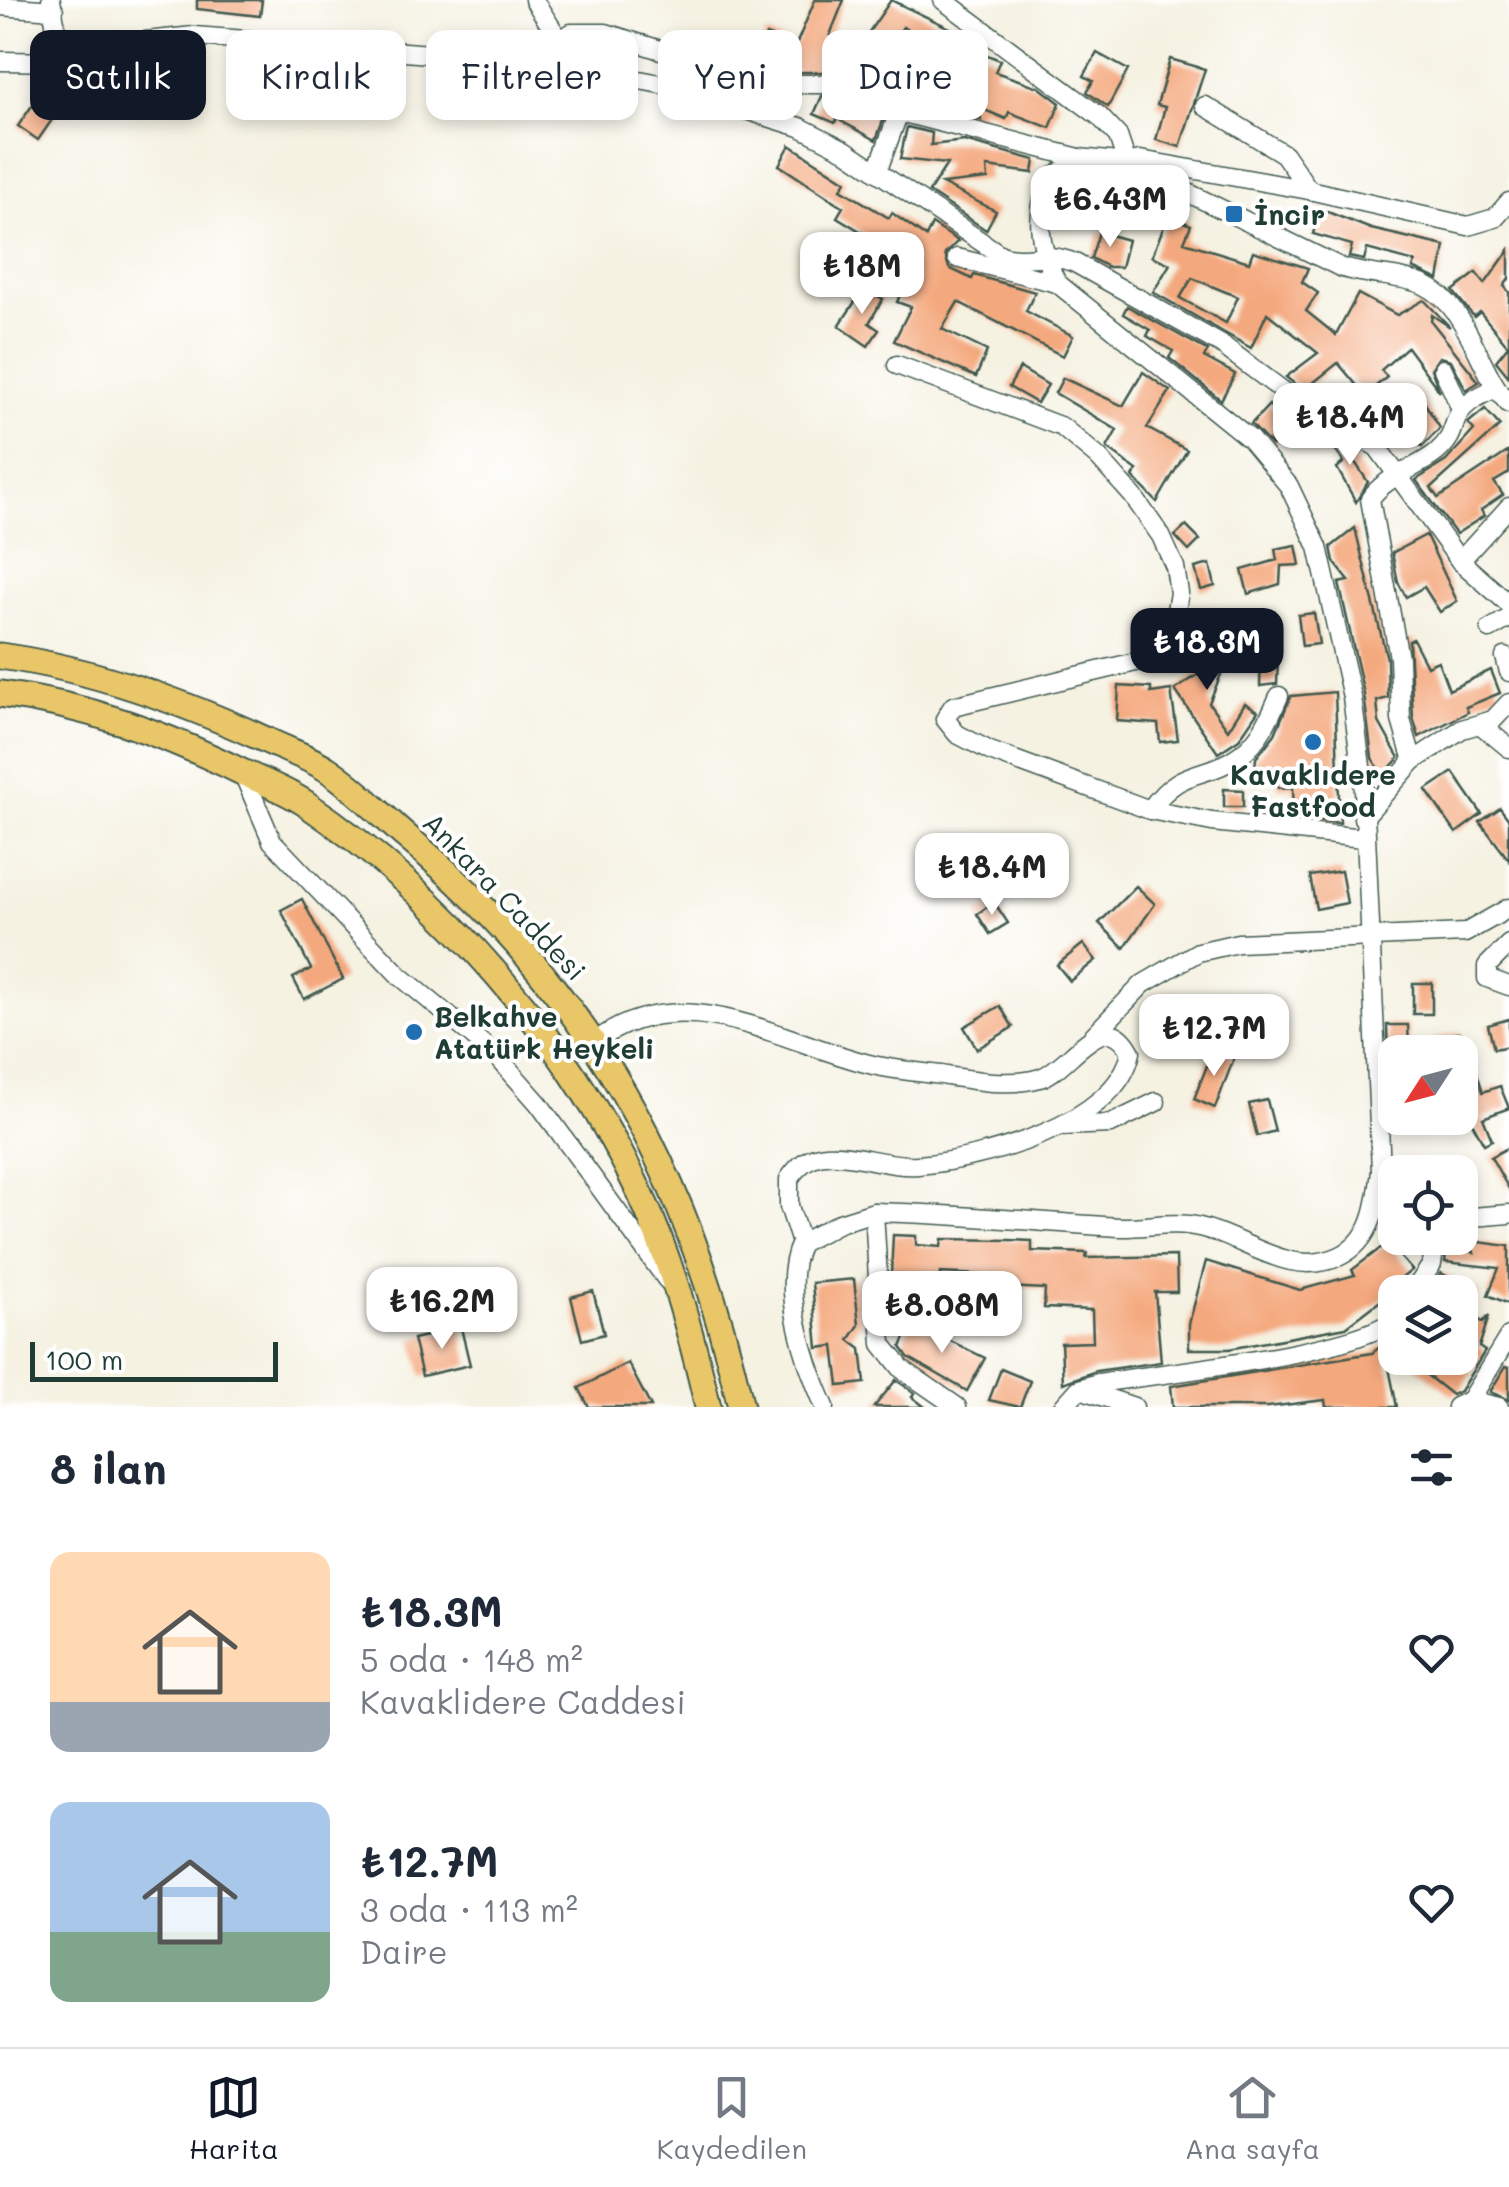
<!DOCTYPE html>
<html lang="tr">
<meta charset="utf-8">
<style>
:root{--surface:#fff;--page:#f6f6f7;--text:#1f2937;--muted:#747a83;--line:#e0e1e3;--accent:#111827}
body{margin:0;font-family:Mali,sans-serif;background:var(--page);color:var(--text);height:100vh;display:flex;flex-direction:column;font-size:38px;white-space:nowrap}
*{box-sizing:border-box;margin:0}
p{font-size:32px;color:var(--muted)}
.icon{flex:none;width:55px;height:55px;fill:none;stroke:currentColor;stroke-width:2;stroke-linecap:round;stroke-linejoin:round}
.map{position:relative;height:1407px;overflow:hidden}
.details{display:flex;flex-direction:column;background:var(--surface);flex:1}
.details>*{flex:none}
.hud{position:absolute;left:30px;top:30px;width:1000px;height:90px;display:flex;gap:20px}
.needle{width:65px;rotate:234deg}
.buttons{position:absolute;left:1378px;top:1035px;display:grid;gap:20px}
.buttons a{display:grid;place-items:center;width:100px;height:100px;border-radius:20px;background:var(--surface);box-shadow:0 5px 15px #0003;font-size:50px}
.scale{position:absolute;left:30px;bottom:25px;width:248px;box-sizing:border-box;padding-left:10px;border:5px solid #1f3d34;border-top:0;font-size:28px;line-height:35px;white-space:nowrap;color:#1f3d34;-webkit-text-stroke:8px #fff;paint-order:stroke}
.price{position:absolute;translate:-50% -85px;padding:0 22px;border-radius:20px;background:#fff;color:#222;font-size:32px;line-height:65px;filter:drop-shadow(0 2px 5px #0008)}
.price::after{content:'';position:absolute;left:50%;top:60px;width:30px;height:22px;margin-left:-15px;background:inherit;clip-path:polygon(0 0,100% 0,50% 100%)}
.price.on{background:var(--accent);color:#fff}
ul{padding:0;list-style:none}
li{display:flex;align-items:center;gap:30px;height:250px;padding:0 50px}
li span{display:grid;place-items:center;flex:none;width:280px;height:200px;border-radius:20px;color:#555}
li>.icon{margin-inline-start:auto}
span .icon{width:120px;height:120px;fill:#fffc;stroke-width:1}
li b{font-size:42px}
h2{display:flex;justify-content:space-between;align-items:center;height:120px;padding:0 50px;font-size:42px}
.chip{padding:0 35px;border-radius:20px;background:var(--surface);box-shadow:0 5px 15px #0003;font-size:35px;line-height:90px}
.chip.on{background:var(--accent);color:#fff}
.menu{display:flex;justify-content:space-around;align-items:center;height:140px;border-top:2px solid var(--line);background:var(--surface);font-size:28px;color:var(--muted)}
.menu a{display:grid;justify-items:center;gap:5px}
.menu .on{color:var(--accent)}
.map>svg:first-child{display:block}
</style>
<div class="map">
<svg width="1509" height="1407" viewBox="0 0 1509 1407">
<rect width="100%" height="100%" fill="#fff"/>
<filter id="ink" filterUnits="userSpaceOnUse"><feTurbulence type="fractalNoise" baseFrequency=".01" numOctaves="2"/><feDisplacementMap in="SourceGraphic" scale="20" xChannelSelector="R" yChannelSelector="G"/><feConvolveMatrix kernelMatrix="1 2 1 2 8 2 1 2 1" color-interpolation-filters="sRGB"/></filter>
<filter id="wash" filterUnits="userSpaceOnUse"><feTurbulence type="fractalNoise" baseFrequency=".0048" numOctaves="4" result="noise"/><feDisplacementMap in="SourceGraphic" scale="40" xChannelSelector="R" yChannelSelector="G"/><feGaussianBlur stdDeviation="2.25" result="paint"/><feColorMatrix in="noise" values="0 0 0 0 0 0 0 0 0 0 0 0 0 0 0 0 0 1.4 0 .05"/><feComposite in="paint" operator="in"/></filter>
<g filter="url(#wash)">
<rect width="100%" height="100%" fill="#f5f2e2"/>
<g id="blocks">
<g fill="#f4a87d" fill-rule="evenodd">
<polygon points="197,0 262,0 260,16 197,9"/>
<polygon points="815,0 844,0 830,35 860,45 891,0 975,40 972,49 1000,60 995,72 1039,87 1060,103 1050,128 1009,112 1006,119 980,108 981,120 916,103 931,62 930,46 903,27 882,56 903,66 895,88 888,85 886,90 848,72 799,72 757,62 766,35 796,45"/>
<polygon points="1097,53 1128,70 1108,107 1087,92 1093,81 1084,76"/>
<polygon points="1170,59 1205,69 1180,147 1156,140 1165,107 1157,105"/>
<polygon points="756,87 784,94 781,104 753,98"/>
<polygon points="822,96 844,96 884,118 876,140 837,119 835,123 814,114"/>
<polygon points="38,97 58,111 38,140 18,126"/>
<polygon points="907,127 932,133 931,145 964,141 1035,160 1033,173 987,167 988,179 942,184 996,211 986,230 929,192 947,164 900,159"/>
<polygon points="790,145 846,181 841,189 889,218 892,213 926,237 932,224 958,241 945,254 949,268 972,279 974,275 1035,292 1026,311 1073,336 1063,356 958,302 942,329 987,351 976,377 894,341 911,307 897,302 915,260 888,241 872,269 855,259 868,236 837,217 843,207 779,165"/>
<polygon points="1111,181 1141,194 1135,210 1105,198"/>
<polygon points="1320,209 1371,229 1445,246 1439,280 1413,268 1415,262 1367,249 1364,260 1349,257 1352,245 1313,234"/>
<path d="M 1168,216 L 1191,225 L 1184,242 L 1249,262 L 1253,251 L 1308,268 L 1302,282 L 1318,293 L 1306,311 L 1336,335 L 1358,294 L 1397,315 L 1424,300 L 1450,327 L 1432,315 L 1431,321 L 1479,382 L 1466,390 L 1451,360 L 1439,357 L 1431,369 L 1440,392 L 1407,347 L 1381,370 L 1387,377 L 1365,395 L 1338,363 L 1303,391 L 1286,377 L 1318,353 L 1267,313 L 1251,348 L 1153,292 L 1170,264 L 1152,256 ZM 1192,278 L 1238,297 L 1226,323 L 1180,298 Z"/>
<polygon points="1099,232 1128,240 1121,267 1108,267 1091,258"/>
<polygon points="1509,250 1509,279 1504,286 1509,292 1509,377 1496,361 1508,346 1480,312 1474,317 1453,291 1476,273 1485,284"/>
<polygon points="864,288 883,299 869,323 879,330 868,346 839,326"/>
<polygon points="1127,306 1208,351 1204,357 1235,374 1221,400 1169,358 1173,351 1147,336 1150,330 1123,314"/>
<polygon points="1020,368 1048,385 1037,403 1009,387"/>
<polygon points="1143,372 1170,391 1147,428 1187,450 1157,502 1133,477 1137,470 1107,448 1117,430 1055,393 1063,378 1123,406"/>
<polygon points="1416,389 1440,428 1422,447 1397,406"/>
<polygon points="1269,405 1291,425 1272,446 1251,424"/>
<polygon points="1353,406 1374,426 1378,421 1389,431 1384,437 1344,415"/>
<polygon points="1485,409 1500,426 1431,488 1438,498 1509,451 1509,473 1494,482 1503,495 1481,510 1484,516 1456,534 1416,480 1446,461 1474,430 1468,423"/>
<polygon points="1331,437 1361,453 1353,459 1368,482 1356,502 1337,468 1344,462 1327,439"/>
<polygon points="1186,526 1200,540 1189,551 1175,536"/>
<polygon points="1355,528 1387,659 1388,698 1377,701 1379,722 1399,758 1383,775 1372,758 1364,694 1339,583 1349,581 1334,562 1331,547"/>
<polygon points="1426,535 1457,601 1440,612 1424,587 1406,597 1398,582 1392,553"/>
<polygon points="1296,545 1300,565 1281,566 1280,584 1248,594 1242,570 1277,560 1275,549"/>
<polygon points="1210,564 1215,586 1201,590 1195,568"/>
<polygon points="1314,613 1319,644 1302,646 1298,615"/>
<polygon points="1181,630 1200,638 1200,655 1227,660 1209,703 1228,730 1245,703 1258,711 1239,739 1218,753 1175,690 1202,672 1168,658"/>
<polygon points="1413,639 1427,666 1438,661 1449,690 1491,670 1500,693 1466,707 1468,712 1419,737 1413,718 1409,641"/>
<polygon points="1261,657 1278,658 1277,684 1260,686"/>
<polygon points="1119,686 1151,688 1151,693 1171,690 1178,740 1160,742 1158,724 1117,721"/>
<polygon points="1335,692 1340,823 1294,818 1293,787 1278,788 1277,771 1255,770 1256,758 1275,734 1291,696"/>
<polygon points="1453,772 1482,814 1456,833 1426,790"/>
<polygon points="1224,789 1243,790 1243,807 1224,807"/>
<polygon points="1500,808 1509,820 1509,860 1480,822"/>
<polygon points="1341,871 1347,903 1316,909 1310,876"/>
<polygon points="1136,886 1155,904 1124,948 1099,923"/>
<polygon points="302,899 343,979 304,999 293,978 311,969 281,910"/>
<polygon points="994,902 1008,923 990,934 977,914"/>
<polygon points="1083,944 1096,960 1070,981 1057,965"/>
<rect x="1413" y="983" width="19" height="31"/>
<polygon points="1000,1006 1013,1027 977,1049 964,1027"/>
<polygon points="1509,1019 1509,1046 1494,1049 1488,1025"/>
<polygon points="1387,1025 1408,1025 1409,1046 1460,1032 1465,1052 1388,1052"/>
<polygon points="1213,1050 1234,1058 1215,1108 1194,1099"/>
<polygon points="1475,1067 1483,1092 1500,1086 1509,1108 1483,1118 1492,1140 1484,1144 1460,1101 1460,1072"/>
<polygon points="1267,1100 1275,1131 1257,1136 1249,1104"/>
<polygon points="1509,1147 1509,1189 1491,1157"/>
<polygon points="893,1235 916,1236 916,1245 941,1247 942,1239 1009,1240 1032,1241 1032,1251 1087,1253 1086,1258 1176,1256 1177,1292 1155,1292 1161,1362 1096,1371 1063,1383 1061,1343 1093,1342 1092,1310 1044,1308 1045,1289 1007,1287 1008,1282 982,1281 982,1275 940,1273 939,1287 914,1286 914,1276 891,1275"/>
<polygon points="1395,1237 1399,1238 1395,1251 1412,1270 1389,1288 1392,1292 1346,1327 1229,1349 1189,1349 1189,1324 1206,1261 1300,1290 1355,1275 1352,1270"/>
<polygon points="1448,1240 1474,1253 1471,1241 1509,1246 1509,1304 1488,1295 1499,1268 1445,1262"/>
<polygon points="1441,1273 1479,1293 1460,1332 1460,1292 1428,1292"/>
<polygon points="854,1279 859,1325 849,1340 861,1349 865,1383 839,1386 834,1346 818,1348 812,1283"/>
<polygon points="593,1291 604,1334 582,1340 571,1297"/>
<polygon points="1489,1316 1479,1347 1485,1351 1460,1391 1452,1395 1405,1358 1460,1358 1474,1334 1468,1332 1474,1318 1483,1322"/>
<polygon points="912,1322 985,1358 967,1391 908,1357 901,1347"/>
<polygon points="461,1328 470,1365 422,1376 413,1339"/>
<polygon points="1384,1344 1397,1407 1326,1407 1325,1400 1268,1407 1173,1407 1171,1386 1372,1353"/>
<polygon points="628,1363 651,1407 589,1407 579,1388"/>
<polygon points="1505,1367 1509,1368 1509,1400 1490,1392"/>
<polygon points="1001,1369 1030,1381 1020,1407 989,1400"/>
<polygon points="896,1380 915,1393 912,1397 925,1407 874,1407"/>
</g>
</g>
</g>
<g filter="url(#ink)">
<use href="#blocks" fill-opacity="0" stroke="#3f584e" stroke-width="2.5"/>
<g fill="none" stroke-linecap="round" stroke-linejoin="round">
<defs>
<g id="minor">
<polyline points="51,0 62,62"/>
<polyline points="534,0 560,41"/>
<polyline points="943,0 1099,116 1118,136 1127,163 1140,160 1309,190 1468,226 1495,218 1509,202"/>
<polyline points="0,6 54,10"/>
<path d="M 0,61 L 62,62 L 136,42 L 194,36 L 549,63 L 666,85 L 800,127 L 845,150 L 1001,255 C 1027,264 1040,249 1075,263 L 1222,345 L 1311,412 L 1377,447 L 1460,561 L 1509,604"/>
<polyline points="549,63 553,48 571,33 606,33 683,57 798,84 847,84 900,112 1079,158"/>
<polyline points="1205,106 1284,154 1309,190"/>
<polyline points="877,172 919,58"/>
<polyline points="957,258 1057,283"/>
<polyline points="897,365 1062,427 1098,457 1133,496 1161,536 1175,567 1179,593 1175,616 1148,659 953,706 945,719 957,734 990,751 1150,810 1212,822 1363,838"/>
<polyline points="1443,369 1460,407"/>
<polyline points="1460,561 1509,507"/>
<polyline points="1490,629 1509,618"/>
<polyline points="1505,657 1509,672"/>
<polyline points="1481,725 1509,748"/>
<path d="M 1413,761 L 1401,720 L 1399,658 L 1370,499 C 1385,476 1417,469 1437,452 C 1467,426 1439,413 1494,389"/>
<polyline points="242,771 272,841 399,975 496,1055 539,1104 667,1280"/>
<path d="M 1150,810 C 1182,764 1205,781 1241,754 C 1260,740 1270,717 1279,696"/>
<polyline points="1363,818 1413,761 1462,729 1493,720 1509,703"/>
<polyline points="1509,944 1487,966 1487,978 1509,986"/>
<polyline points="1093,1036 1143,984 1198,952 1238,943 1465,933 1509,908"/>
<path d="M 596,1041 C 685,976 780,1043 873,1065 C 895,1070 918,1072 941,1075 C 972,1080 1010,1087 1040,1078 C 1070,1069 1104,1001 1131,1052 C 1117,1124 982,1160 918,1165 C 887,1167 856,1153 826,1155 C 808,1156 798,1166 789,1179 L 789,1206 L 801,1243"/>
<polyline points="1062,1126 1111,1124 1156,1102"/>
<polyline points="874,1212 882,1344 902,1369 957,1407"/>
<polyline points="1460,1218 1509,1214"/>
<polyline points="1413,1292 1432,1264 1436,1238"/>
<polyline points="1080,1389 1134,1407"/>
<polyline points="1470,1400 1499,1407"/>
<path d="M 825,1407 C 806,1364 779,1287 801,1243 L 839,1223 L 874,1212 C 956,1214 1037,1222 1119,1227 C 1142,1228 1165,1222 1188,1225 C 1240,1231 1286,1281 1340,1256 C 1373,1240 1377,1204 1381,1171 L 1364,790 L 1352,697 L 1318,547 L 1289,486 L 1250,439 L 1057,283 C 1040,249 1033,216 1050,180 L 1079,158 L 1127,163 L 1340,267 C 1366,276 1402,275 1424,285 C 1470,307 1477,370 1509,404"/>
<path d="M 1063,1407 L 1079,1389 L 1098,1383 C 1156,1374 1361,1353 1395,1318"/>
<polyline points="1456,1407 1470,1400 1509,1336"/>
</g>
<g id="highway">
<path d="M 0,656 C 93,669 181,701 266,740 C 286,750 309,757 327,769 C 356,788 382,816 408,838 C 592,993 689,1174 741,1407"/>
<path d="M 0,694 C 88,705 165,734 244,773 C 264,782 287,791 305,803 C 445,898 566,1037 639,1191 C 671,1259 691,1333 708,1407"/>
</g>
</defs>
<use href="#minor" stroke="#3f584e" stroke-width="21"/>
<use href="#highway" stroke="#3f584e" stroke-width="29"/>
<use href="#minor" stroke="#fff" stroke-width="18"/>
<use href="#highway" stroke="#e9c769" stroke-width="25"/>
</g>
</g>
<g fill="#1f6fb2" stroke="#fff" stroke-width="4">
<rect x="1224" y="204" width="20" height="20" rx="5"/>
<circle cx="1313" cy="742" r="10"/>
<circle cx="414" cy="1032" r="10"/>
</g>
<g text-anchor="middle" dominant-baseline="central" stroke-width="8" stroke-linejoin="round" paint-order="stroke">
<g font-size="28" font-weight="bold" fill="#1f3d34" stroke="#fff" text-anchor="start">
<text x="1254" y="214">İncir</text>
<text x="1313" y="774" text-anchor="middle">Kavaklıdere<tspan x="1313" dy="32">Fastfood</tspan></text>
<text x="434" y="1016">Belkahve<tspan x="434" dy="32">Atatürk Heykeli</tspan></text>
</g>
<g font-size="28" fill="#1f3d34" stroke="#fff">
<text transform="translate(505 896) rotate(46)">Ankara Caddesi</text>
</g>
</g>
</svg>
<div class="buttons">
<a><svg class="needle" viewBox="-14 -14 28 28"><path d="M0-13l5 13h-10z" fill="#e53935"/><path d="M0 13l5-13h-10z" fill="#747a83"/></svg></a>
<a><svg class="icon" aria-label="locate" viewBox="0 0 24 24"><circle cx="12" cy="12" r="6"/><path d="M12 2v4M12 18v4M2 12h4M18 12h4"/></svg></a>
<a><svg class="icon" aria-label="layers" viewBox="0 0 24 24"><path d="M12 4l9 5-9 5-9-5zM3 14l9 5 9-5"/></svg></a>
</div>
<div class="scale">100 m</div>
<b class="price" style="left:1110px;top:250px">₺6.43M</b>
<b class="price" style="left:862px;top:317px">₺18M</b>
<b class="price" style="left:1350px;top:468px">₺18.4M</b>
<b class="price on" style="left:1207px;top:693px">₺18.3M</b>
<b class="price" style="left:992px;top:918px">₺18.4M</b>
<b class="price" style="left:1214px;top:1079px">₺12.7M</b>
<b class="price" style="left:442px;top:1352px">₺16.2M</b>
<b class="price" style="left:942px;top:1356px">₺8.08M</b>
<div class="hud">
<a class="chip on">Satılık</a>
<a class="chip">Kiralık</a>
<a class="chip">Filtreler</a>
<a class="chip">Yeni</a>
<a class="chip">Daire</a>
</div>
</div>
<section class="details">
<h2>8 ilan<svg class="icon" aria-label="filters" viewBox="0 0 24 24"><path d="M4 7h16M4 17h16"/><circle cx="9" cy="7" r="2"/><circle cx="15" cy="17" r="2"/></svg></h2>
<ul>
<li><span style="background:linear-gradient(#ffd9b3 75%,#9aa5b1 0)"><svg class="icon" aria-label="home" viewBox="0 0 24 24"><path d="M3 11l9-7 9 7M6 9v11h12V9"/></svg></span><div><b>₺18.3M</b><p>5 oda · 148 m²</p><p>Kavaklidere Caddesi</p></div><svg class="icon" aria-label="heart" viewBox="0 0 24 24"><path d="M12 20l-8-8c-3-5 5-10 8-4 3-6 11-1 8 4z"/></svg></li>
<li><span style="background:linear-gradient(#a9c7e8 65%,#7fa58c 0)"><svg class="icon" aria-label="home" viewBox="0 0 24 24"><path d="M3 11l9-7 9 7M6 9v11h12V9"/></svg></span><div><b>₺12.7M</b><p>3 oda · 113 m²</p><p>Daire</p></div><svg class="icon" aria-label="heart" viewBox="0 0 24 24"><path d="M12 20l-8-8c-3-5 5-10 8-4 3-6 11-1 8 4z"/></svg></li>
</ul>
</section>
<nav class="menu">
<a class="on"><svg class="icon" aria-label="map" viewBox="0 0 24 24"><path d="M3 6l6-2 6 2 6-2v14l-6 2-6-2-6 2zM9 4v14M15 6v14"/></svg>Harita</a>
<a><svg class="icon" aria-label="saved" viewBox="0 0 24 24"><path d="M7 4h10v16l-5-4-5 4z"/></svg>Kaydedilen</a>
<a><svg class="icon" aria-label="home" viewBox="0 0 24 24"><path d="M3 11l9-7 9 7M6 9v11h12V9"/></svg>Ana sayfa</a>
</nav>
